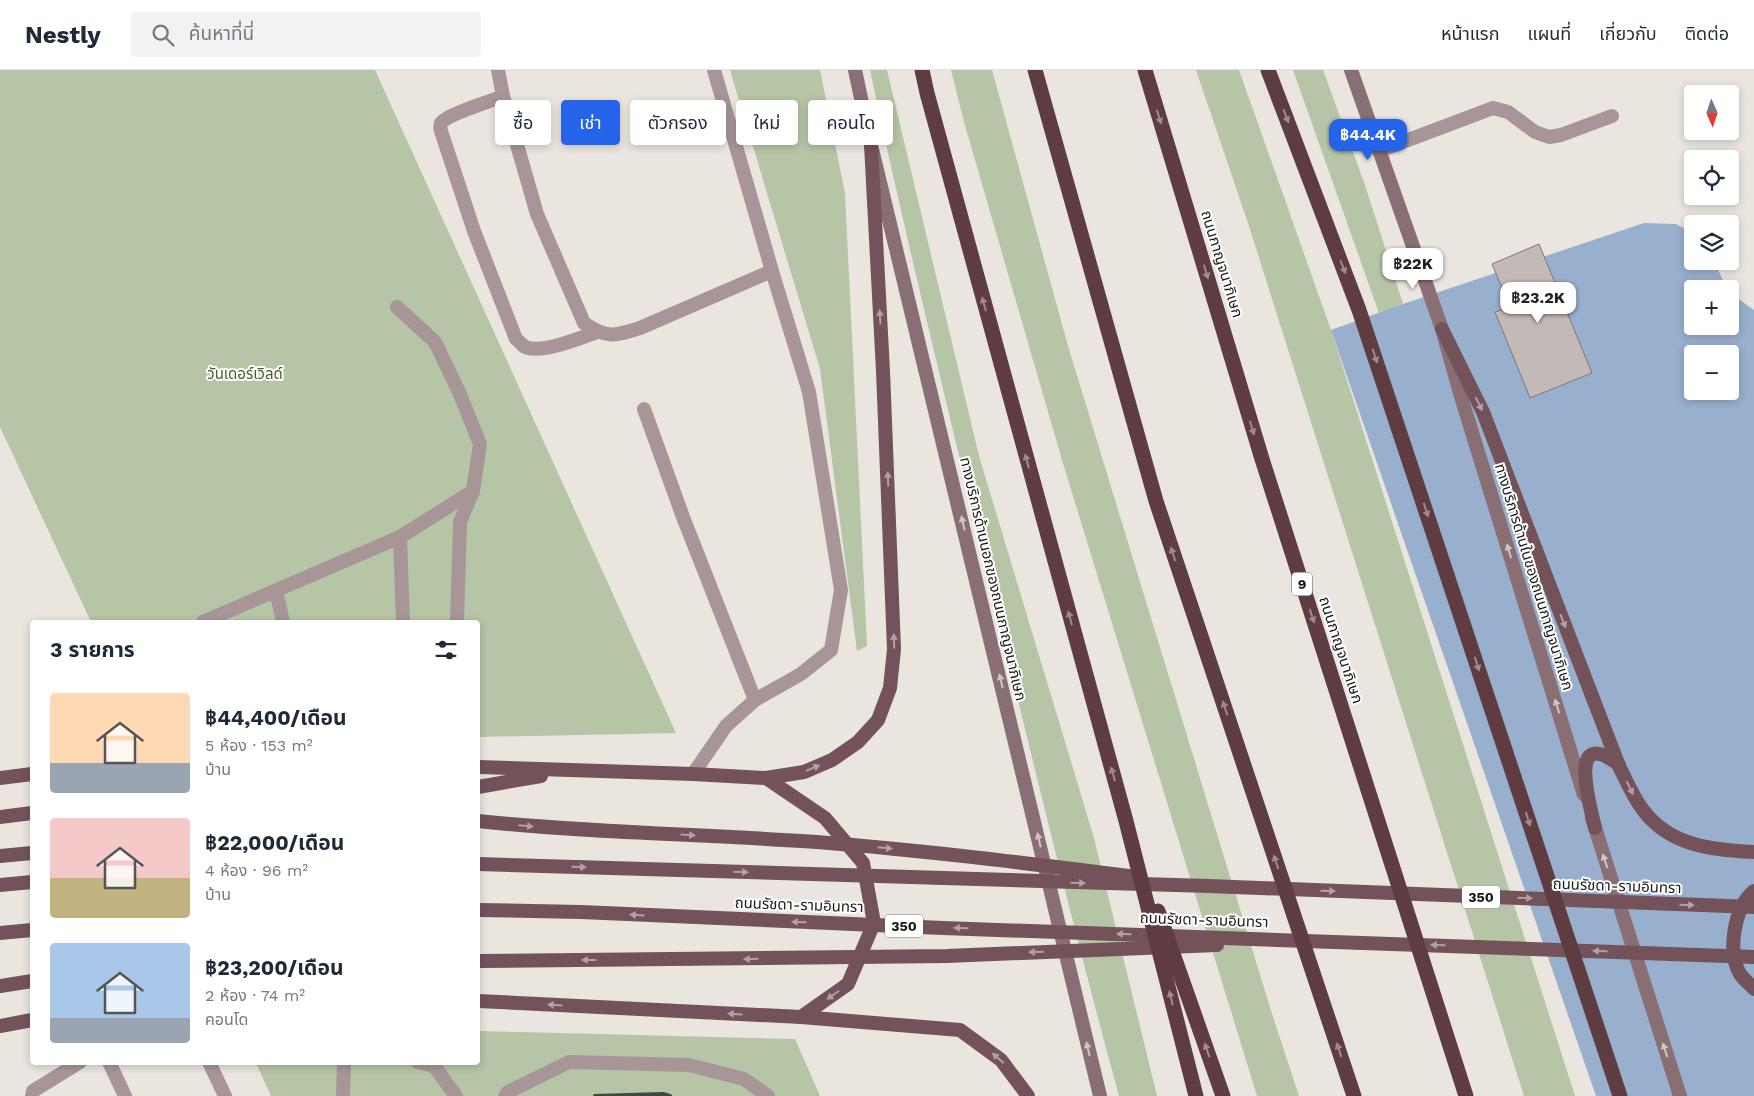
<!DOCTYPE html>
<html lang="th">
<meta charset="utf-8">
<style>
:root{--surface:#fff;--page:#f2f2f3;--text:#1f2937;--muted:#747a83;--line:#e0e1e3;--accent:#2563eb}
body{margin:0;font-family:"Work Sans","Noto Sans Thai",sans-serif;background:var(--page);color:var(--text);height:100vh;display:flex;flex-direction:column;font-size:19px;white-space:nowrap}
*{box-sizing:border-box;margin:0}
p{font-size:16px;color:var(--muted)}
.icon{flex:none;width:28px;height:28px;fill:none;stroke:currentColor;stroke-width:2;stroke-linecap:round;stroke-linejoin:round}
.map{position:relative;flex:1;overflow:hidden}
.side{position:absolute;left:30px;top:550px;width:450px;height:445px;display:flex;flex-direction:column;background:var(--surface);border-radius:5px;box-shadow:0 2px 8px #0003}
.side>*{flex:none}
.guide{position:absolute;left:495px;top:30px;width:475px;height:45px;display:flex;gap:10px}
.needle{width:32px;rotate:177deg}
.tools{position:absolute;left:1684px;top:15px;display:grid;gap:10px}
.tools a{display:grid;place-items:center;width:55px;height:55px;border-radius:5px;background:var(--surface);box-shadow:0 2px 8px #0003;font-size:25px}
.price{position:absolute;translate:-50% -42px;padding:0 11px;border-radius:10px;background:#fff;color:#222;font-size:16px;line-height:32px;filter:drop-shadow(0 1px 2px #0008)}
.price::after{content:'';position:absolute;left:50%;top:30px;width:15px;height:11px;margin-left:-8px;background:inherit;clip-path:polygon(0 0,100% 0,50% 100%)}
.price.on{background:var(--accent);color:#fff}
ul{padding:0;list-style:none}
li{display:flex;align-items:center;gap:15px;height:125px;padding:0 20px}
li span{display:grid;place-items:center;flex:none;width:140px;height:100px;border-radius:5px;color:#555}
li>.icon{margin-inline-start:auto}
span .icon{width:60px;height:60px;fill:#fffc;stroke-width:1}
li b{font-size:21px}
h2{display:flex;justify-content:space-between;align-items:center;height:60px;padding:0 20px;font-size:21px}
.chip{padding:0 18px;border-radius:5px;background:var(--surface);box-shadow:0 2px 8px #0003;font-size:18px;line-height:45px}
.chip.on{background:var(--accent);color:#fff}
header{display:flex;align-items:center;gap:30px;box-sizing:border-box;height:70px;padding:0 25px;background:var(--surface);border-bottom:1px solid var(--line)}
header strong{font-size:24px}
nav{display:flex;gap:28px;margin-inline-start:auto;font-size:18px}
.search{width:350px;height:45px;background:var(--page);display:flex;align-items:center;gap:12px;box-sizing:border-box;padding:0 18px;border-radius:5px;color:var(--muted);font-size:19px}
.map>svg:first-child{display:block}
</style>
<header>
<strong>Nestly</strong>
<div class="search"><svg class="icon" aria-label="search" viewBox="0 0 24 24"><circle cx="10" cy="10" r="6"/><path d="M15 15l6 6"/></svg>ค้นหาที่นี่</div>
<nav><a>หน้าแรก</a><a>แผนที่</a><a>เกี่ยวกับ</a><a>ติดต่อ</a></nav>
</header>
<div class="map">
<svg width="1754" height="1026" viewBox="0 0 1754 1026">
<rect width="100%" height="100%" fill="#eae5de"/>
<g fill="#b6c5a6">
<polygon points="0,0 375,0 676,663 478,667 478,552 91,552 0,357"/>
<polygon points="730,0 820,0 845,123 867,576 857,581 820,299"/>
<path d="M 870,0 L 887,0 L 979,386 L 1094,768 L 1157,1026 L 1119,1026 C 1072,854 1030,680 988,506 C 948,338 906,170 870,0 Z"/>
<polygon points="951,0 992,0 1068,276 1272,944 1299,1026 1257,1026 1062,390 964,52"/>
<polygon points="1196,0 1239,0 1331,260 1575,1026 1524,1026 1249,156"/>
<polygon points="1293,0 1323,0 1366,118 1403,234 1379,243"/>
<polygon points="478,961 795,969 820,1026 271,1026 256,993 478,992"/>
</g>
<path fill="#99afce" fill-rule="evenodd" d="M 1644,153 L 1676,154 L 1692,163 L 1692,191 L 1714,191 L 1727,219 L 1692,219 L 1692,256 L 1730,256 L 1730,223 L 1754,240 L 1754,1026 L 1596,1026 L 1331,260 L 1403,234 ZM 1692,284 L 1730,284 L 1730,321 L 1692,321 Z"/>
<polygon fill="#c3bab7" stroke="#7e7774" points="1539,174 1592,303 1530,328 1495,242 1510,237 1492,194"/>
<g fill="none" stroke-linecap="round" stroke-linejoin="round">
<g stroke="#a89598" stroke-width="14">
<path d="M 498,0 L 503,26 L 537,144 L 584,253 C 607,269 615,266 640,258 L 772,201"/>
<path d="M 503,26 C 492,31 447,44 441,53 C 440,56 440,58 441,61 L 474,161 L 516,269 C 519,271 522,275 525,277 C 543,284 579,268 597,262"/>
<polyline points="397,237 435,272 459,322 480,374 473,421 460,452 457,552"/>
<polyline points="644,339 683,447 755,630"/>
<polyline points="400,467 403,552"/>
<polyline points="276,521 283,552"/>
<polyline points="203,552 400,467 473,421"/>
<polyline points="693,704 726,656 755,630 801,604 831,580 841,520 809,322 772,201 714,0"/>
<polyline points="418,992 434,996 456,1026"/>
<polyline points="343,1026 344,992"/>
<polyline points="505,1026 508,1022 569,992 689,995 744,1009 768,1026"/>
</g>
<g stroke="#a89598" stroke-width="14">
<polyline points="1379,81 1493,38 1508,42 1535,62 1549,67 1561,65 1612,46"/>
<polyline points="109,992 125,1026"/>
<polyline points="209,992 225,1026"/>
<polyline points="32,1026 33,1021 80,992"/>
</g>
<g stroke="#896f73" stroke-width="14">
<polyline points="855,0 871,75 1100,1026"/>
<polyline points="1351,0 1442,259 1462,330 1584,725"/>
<polyline points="1592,748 1680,1026"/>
</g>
<g stroke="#735359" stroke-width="14">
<path d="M 1442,259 L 1483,342 L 1619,696 C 1626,710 1633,727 1643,740 C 1670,776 1712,780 1754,782"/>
<polyline points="478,697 693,704 766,708 804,702 832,690 858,672 878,650 890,618 894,579 883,301 871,75"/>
<polyline points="0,708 32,704"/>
<polyline points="766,708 825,748 863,793 874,853 848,914 801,947"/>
<polyline points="478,717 541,706"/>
<polyline points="0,747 32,743"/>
<path d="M 478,751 C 590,763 704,764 817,772 C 921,780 1025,793 1129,806"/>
<path d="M 1595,758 C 1590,735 1566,654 1619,695"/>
<polyline points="0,786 32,783"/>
<polyline points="478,794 1209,816 1754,837"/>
<polyline points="0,815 32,812"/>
<path d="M 1754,821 C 1734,837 1727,882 1740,904 C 1744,910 1750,914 1754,919"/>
<polyline points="478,840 581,842 943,858 1754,887"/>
<polyline points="0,863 32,860"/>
<polyline points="478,891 947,886 1217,875"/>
<polyline points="0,916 32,911"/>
<polyline points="478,931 801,947 960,960 1001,990 1028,1026"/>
<polyline points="0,956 32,950"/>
</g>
<g stroke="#5f3c42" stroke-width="15">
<polyline points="922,0 927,23 1126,751 1196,1026"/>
<polyline points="1035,0 1156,431 1354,1026"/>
<polyline points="1145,0 1262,389 1466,1026"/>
<polyline points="1268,0 1359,240 1620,1026"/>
<polyline points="1158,841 1223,1026"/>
</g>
<polyline stroke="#474541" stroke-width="4" points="595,1026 663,1024 670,1026"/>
</g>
<defs><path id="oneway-solid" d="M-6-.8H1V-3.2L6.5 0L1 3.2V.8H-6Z" transform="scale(1.25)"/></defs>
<g fill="#9f8a8e">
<use href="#oneway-solid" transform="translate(1286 46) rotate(69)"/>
<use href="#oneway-solid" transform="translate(1159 47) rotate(73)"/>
<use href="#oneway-solid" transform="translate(1343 197) rotate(69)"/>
<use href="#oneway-solid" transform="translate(1206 202) rotate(73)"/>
<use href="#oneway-solid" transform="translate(984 234) rotate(-105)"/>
<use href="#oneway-solid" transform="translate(1375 286) rotate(72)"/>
<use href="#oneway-solid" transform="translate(1252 358) rotate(73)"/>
<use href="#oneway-solid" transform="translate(1027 391) rotate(-105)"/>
<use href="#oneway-solid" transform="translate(1426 440) rotate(72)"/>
<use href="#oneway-solid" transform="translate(1173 484) rotate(-108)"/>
<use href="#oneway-solid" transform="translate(1312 546) rotate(72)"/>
<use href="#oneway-solid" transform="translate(1070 548) rotate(-105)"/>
<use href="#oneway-solid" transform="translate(1477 594) rotate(72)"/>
<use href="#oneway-solid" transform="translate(1225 638) rotate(-108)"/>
<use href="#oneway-solid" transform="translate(1113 704) rotate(-105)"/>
<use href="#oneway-solid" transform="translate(1528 749) rotate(72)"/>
<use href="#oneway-solid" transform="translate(1276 792) rotate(-108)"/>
<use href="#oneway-solid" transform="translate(1171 928) rotate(-104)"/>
<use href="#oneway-solid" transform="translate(1207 980) rotate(-109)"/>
<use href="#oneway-solid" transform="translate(1339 980) rotate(-108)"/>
</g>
<g fill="#b2a0a4">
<use href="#oneway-solid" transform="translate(880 247) rotate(-93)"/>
<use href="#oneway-solid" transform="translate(1479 334) rotate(64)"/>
<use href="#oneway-solid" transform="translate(888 409) rotate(-92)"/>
<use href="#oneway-solid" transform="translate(1563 551) rotate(69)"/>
<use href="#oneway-solid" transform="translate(894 571) rotate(-92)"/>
<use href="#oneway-solid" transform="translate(813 698) rotate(-23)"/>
<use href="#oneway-solid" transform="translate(1630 718) rotate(63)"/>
<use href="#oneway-solid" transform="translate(526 756) rotate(5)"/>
<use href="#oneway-solid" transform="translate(688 765) rotate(3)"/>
<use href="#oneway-solid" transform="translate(885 778) rotate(5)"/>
<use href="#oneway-solid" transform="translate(579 797) rotate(2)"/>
<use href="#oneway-solid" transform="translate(741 802) rotate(2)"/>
<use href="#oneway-solid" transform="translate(1078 813) rotate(2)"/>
<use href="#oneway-solid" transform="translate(1328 821) rotate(2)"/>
<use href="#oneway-solid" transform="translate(1525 828) rotate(2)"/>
<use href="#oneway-solid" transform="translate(1687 835) rotate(2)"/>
<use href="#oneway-solid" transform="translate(637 845) rotate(-177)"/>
<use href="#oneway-solid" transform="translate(799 852) rotate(-178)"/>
<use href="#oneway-solid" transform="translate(961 858) rotate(-178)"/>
<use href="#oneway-solid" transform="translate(1124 864) rotate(-178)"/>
<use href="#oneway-solid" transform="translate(1438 875) rotate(-178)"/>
<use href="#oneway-solid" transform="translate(1600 881) rotate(-178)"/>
<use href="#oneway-solid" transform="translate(1036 882) rotate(178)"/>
<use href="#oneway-solid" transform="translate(751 889) rotate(179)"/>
<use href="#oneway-solid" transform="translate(589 890) rotate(180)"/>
<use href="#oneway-solid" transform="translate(833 925) rotate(145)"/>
<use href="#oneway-solid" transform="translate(555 935) rotate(-177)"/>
<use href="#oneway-solid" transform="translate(735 944) rotate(-177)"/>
<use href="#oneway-solid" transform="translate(998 988) rotate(-139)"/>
</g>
<g fill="#d0c5c7">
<use href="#oneway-solid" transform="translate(963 453) rotate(-103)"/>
<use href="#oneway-solid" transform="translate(1509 481) rotate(-107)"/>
<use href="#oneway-solid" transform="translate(1001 611) rotate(-103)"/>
<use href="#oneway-solid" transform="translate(1557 636) rotate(-107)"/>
<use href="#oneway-solid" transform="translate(1039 770) rotate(-103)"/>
<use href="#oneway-solid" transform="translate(1605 791) rotate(-108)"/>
<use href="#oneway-solid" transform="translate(1088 979) rotate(-103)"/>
<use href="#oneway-solid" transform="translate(1665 980) rotate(-108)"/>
</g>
<g text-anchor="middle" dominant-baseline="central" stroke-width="4" stroke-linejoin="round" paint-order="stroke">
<g fill="#fff" stroke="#5f5e5c" stroke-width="1">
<rect x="1292" y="502.5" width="20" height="23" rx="4"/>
<rect x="1462" y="815.5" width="38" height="23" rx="4"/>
<rect x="885" y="844.5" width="38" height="23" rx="4"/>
</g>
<g font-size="14" font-weight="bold" fill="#1a1916">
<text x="1302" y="514">9</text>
<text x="1481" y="827">350</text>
<text x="904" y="856">350</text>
</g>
<g font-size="15" fill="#1a1916" stroke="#fff">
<text transform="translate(1222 194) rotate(73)">ถนนกาญจนาภิเษก</text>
<text transform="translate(1534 507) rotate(73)">ทางบริการด้านในของถนนกาญจนาภิเษก</text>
<text transform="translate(993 509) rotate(77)">ทางบริการด้านนอกของถนนกาญจนาภิเษก</text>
<text transform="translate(1341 580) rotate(72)">ถนนกาญจนาภิเษก</text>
<text transform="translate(1617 816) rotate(2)">ถนนรัชดา-รามอินทรา</text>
<text transform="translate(799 835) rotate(2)">ถนนรัชดา-รามอินทรา</text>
<text transform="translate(1204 850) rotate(2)">ถนนรัชดา-รามอินทรา</text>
</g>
<g font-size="15" fill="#485f2c" stroke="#fff">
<text x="245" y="304">วันเดอร์เวิลด์</text>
</g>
</g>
</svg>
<div class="tools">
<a><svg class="needle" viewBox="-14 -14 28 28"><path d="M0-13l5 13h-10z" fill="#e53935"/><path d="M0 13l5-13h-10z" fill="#747a83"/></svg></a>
<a><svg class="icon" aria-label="locate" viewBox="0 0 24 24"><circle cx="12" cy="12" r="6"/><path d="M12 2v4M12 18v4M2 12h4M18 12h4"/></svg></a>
<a><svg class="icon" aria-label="layers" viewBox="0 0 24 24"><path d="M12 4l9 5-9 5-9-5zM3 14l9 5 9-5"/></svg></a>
<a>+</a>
<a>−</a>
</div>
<b class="price on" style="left:1368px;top:91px">฿44.4K</b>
<b class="price" style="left:1413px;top:220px">฿22K</b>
<b class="price" style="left:1538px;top:254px">฿23.2K</b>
<div class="guide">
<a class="chip">ซื้อ</a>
<a class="chip on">เช่า</a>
<a class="chip">ตัวกรอง</a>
<a class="chip">ใหม่</a>
<a class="chip">คอนโด</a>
</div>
<section class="side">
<h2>3 รายการ<svg class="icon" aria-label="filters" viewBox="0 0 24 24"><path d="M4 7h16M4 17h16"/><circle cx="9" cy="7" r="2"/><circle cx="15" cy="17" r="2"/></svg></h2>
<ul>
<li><span style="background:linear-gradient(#ffd9b3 70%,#9aa5b1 0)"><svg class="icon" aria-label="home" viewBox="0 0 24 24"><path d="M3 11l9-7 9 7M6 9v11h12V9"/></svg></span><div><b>฿44,400/เดือน</b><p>5 ห้อง · 153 m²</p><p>บ้าน</p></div></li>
<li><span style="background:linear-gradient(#f6c9c9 60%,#c2b280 0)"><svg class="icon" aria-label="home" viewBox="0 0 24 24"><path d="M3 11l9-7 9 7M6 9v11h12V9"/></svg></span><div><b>฿22,000/เดือน</b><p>4 ห้อง · 96 m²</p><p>บ้าน</p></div></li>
<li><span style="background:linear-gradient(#a9c7e8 75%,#9aa5b1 0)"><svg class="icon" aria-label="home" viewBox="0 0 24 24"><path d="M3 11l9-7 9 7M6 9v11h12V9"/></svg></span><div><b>฿23,200/เดือน</b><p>2 ห้อง · 74 m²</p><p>คอนโด</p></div></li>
</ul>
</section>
</div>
